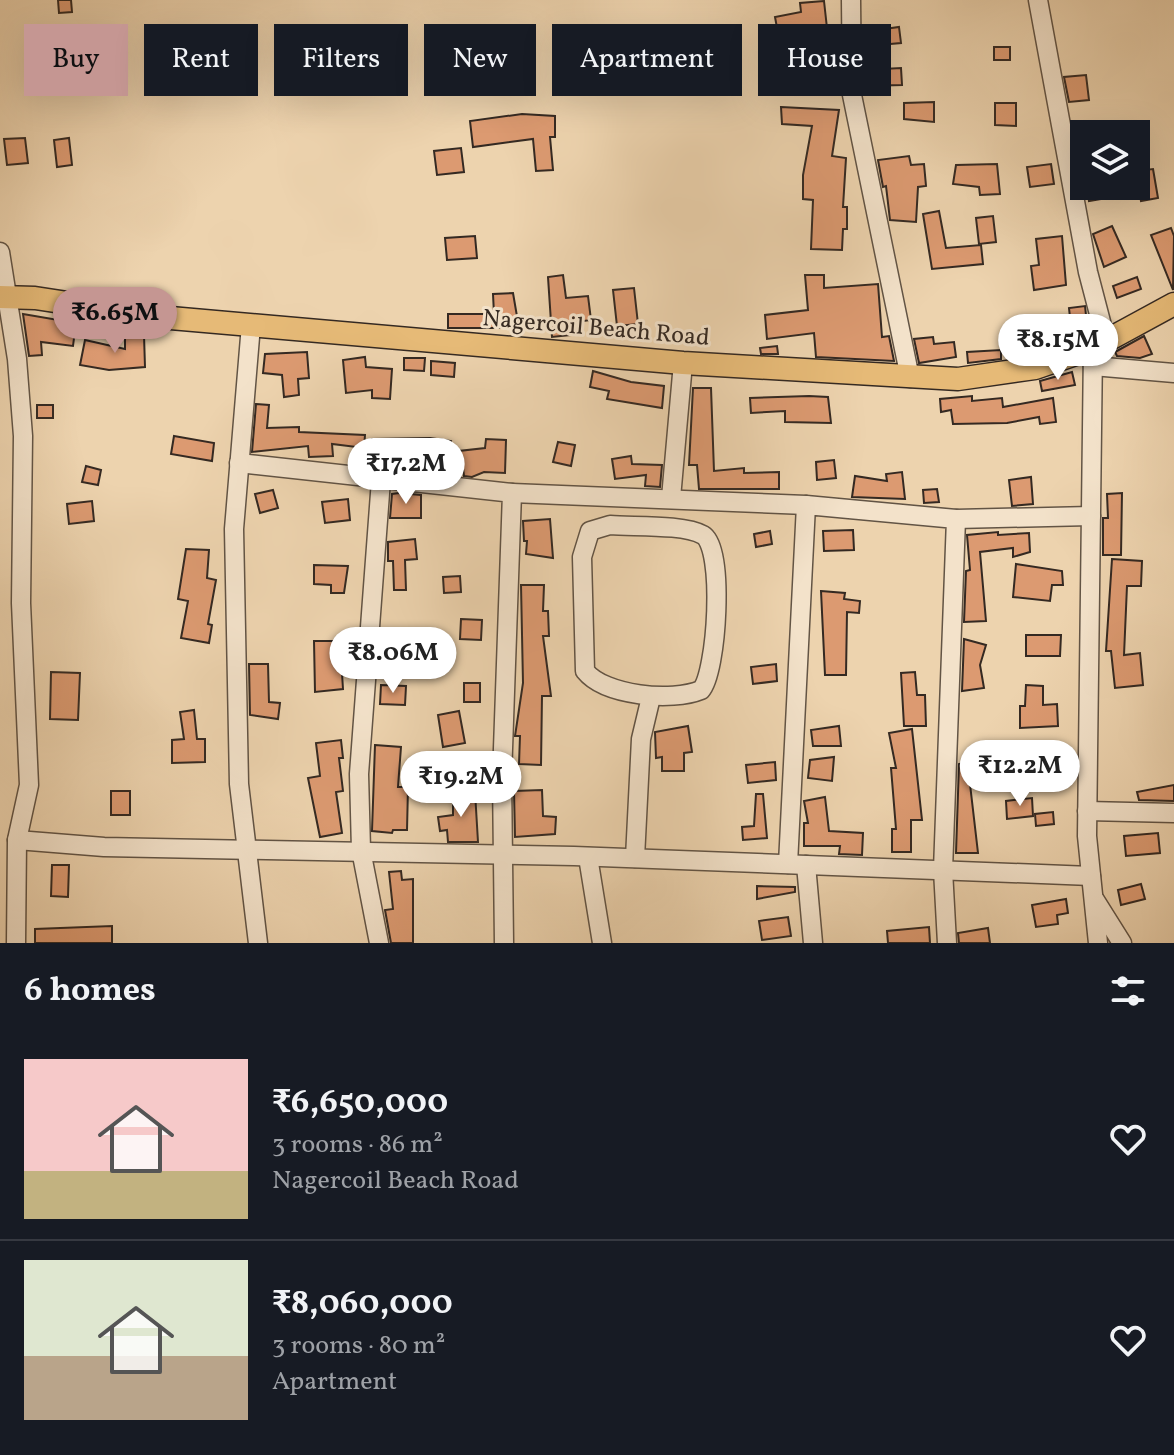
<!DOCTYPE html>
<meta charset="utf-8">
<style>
:root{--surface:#171b24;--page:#20242c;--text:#f1f3f6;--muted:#9ea1a6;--line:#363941;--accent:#c59692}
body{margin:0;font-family:Vollkorn,serif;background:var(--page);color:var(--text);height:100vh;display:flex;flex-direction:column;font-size:30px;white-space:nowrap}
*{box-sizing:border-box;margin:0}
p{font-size:26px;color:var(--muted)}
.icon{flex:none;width:44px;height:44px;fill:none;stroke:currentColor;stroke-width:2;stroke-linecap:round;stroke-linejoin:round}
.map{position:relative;height:943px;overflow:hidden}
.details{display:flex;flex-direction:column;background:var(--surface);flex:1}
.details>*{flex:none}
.top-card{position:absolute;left:24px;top:24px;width:1126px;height:72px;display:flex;gap:16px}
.buttons{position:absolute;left:1070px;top:120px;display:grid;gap:16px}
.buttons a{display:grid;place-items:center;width:80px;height:80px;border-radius:0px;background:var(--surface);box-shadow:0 8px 32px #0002;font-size:40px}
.price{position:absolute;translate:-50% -68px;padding:0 18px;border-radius:28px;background:#fff;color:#222;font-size:26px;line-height:52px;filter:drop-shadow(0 2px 4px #0008)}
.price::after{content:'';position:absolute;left:50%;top:48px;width:24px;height:18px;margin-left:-12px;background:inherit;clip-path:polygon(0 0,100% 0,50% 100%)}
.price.current{background:var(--accent);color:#111}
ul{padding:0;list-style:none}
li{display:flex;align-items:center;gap:24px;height:200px;padding:0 24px}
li+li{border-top:2px solid var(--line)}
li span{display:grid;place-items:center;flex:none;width:224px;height:160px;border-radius:0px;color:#555}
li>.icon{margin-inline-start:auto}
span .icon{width:96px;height:96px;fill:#fffc;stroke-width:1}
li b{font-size:34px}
h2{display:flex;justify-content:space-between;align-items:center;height:96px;padding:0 24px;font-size:34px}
.chip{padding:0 28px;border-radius:0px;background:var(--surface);box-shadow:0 8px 32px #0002;font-size:28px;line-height:72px}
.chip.current{background:var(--accent);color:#111}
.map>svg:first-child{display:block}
</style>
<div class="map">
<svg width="1174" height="943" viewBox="0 0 1174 943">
<rect width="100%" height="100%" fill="#edd3ae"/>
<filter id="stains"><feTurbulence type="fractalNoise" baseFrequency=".0025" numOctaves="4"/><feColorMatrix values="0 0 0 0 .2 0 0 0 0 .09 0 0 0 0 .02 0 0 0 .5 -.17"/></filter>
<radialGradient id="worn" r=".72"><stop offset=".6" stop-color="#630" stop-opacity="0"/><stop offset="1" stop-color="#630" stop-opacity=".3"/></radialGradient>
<g fill="#dc9a71" stroke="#342922" stroke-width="2">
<polygon points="58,0 71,0 72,12 59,13"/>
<polygon points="824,1 828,37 831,37 834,69 840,72 840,85 795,90 790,31 778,33 775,17 801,12 800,3"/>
<polygon points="899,27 901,43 879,45 877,30"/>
<rect x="994" y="47" width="16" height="13"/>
<polygon points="901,68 902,85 864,86 864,70"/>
<polygon points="1086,75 1089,100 1069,102 1064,77"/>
<polygon points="934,102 934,122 904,119 904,103"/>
<polygon points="995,103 1016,103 1016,126 995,125"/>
<polygon points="781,107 839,110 832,156 846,158 843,207 847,207 847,229 843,229 842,250 811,249 813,200 803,199 803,175 812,126 782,124"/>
<polygon points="522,114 555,116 555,137 550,137 553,170 536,171 533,139 473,147 470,121"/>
<polygon points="1084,131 1084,149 1078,150 1074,132"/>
<polygon points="25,138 28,163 7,165 4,139"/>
<polygon points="69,138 72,165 57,167 54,140"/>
<polygon points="461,148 464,172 437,175 434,151"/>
<polygon points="909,156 911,165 924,164 926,186 918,187 916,222 890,220 886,186 883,187 878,160"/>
<polygon points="997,164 1000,194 980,195 979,187 953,184 956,165"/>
<polygon points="1051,164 1054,184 1030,187 1027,167"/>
<polygon points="1153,169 1158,198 1141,201 1136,171"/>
<polygon points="1087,186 1135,186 1136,193 1089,201"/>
<polygon points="939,211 946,248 981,245 983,264 932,269 923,214"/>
<polygon points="993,216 996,242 979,244 976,218"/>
<polygon points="1112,226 1126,257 1104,267 1093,234"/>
<polygon points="1171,228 1174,236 1173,290 1151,235"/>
<polygon points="475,236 477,258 447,260 445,238"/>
<polygon points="1062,236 1066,285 1034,290 1031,266 1039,265 1036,239"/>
<polygon points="563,275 566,298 588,296 591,320 569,323 570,335 552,337 548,277"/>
<polygon points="805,275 824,275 824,288 878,284 882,337 889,336 894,361 816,357 814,333 767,339 765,315 808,310"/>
<polygon points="1137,277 1141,289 1117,298 1113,286"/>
<polygon points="634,288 638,324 617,326 613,290"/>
<polygon points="513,293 519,328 448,328 448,314 494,314 493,294"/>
<polygon points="1085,306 1088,334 1072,336 1069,308"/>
<polygon points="23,314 76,323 73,346 41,342 42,355 29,356"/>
<polygon points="1028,327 1038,348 1019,354 1010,336"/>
<polygon points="125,335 144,335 145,367 109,370 80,365 85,340 125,349"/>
<polygon points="1144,336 1152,354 1140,358 1117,356 1115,352"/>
<polygon points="933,337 934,344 954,342 956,357 919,363 914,339"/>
<polygon points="777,346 778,354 761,354 760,348"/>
<polygon points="1001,350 1001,359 968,363 967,352"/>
<polygon points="307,352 309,378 298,379 299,395 284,397 282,375 263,373 265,354"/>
<polygon points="365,357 366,367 392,369 390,399 372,398 372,390 346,393 343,360"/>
<polygon points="404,358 425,358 424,371 404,370"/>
<polygon points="431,361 455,363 454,377 431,375"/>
<polygon points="593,371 631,382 664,386 662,408 607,399 609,391 590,387"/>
<polygon points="1072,372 1075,385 1042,391 1040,381"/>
<polygon points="693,388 711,388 714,471 744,468 744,473 779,472 779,489 699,489 697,465 689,465"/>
<polygon points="809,396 828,397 831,423 785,422 785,411 751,413 750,398"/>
<polygon points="972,396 972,401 1002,398 1003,407 1053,398 1056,422 1040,424 1039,417 1007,423 953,424 951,410 941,412 940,399"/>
<polygon points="256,404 269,405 267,428 299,427 299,432 365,435 364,448 332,444 333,456 309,457 308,446 252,452"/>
<rect x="37" y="405" width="16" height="13"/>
<polygon points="174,436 214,443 212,461 171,454"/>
<polygon points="430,438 451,441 449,452 485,448 486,439 506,440 505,473 484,472 472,477 464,476 463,468 425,463 425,471 370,463 372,439"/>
<polygon points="558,442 575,445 571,466 553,462"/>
<polygon points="631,456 632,464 662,465 660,487 645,486 646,475 615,479 612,459"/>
<polygon points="834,460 836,478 817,480 816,462"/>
<polygon points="86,466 101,470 98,485 82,482"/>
<polygon points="902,472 905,499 852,497 855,476 887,481 886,474"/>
<polygon points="1031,477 1033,504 1012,506 1009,480"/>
<polygon points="937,489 939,502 924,503 923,490"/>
<polygon points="273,490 278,508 260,513 255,494"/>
<polygon points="399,493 421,495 421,518 390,518 392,494"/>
<polygon points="1122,493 1121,555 1103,555 1103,518 1108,518 1107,494"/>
<polygon points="348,499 350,520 325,523 322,502"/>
<polygon points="92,501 94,521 69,524 67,504"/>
<polygon points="550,519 553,558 526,554 527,541 524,541 523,521"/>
<polygon points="853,530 854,550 824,551 823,531"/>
<polygon points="770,531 772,544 756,547 754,534"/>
<polygon points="998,532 998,535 1029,533 1030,552 1013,557 1013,548 980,552 986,621 964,622 966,571 970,570 967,535"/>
<polygon points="415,539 417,559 405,560 406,590 394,590 393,561 388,561 388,542"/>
<polygon points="186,549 209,550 207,578 216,580 208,624 212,625 209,643 181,638 188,601 178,599"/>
<polygon points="1112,559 1142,561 1141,586 1127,586 1124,655 1140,653 1143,685 1115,688 1111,651 1106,651"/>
<polygon points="1016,564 1062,571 1063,585 1052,585 1050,601 1013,597"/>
<polygon points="314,565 348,566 344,593 331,593 331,585 314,584"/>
<polygon points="460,576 461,592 444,593 443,577"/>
<polygon points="521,585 544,585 543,611 548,611 549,636 543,636 551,696 542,696 541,765 519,764 520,736 515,736 523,683"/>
<polygon points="821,591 845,593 844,599 860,601 859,613 847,612 846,675 825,675"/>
<polygon points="461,619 482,620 481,640 460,639"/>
<polygon points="1026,635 1061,635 1060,656 1026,656"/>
<polygon points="964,639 986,645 980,665 984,688 962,691"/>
<polygon points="314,641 340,641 343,689 315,692"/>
<polygon points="249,664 268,664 269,702 280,703 278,719 250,715"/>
<polygon points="776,664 777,681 753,684 751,667"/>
<polygon points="51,672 80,673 78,720 50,719"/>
<polygon points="915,672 917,695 925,695 926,726 904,726 901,673"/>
<rect x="464" y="683" width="16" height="19"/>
<polygon points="381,685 406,686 405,705 380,704"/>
<polygon points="1026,685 1043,686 1043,705 1057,704 1058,726 1020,728 1020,706 1025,706"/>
<polygon points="194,710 197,739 205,739 205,762 172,763 172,740 184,739 180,712"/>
<polygon points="459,711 465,743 443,747 438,715"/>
<polygon points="688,726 692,752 684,753 684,771 662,771 662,757 656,758 655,732"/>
<polygon points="839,726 841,746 813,746 811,730"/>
<polygon points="912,729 922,820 911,820 911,852 892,852 892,829 896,829 891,768 896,768 889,733"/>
<polygon points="341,740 343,758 339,758 343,791 336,792 342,833 320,837 308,778 320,776 316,743"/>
<polygon points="375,745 401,747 398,787 408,787 407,830 393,830 392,833 372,831"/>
<polygon points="834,757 832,781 808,778 810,760"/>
<polygon points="974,761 978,783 970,784 978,853 956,853 959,764"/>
<polygon points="775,762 776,780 748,783 746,765"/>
<polygon points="1174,785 1174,801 1139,800 1137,792"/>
<polygon points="542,790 543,816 556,817 555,834 515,837 514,791"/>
<rect x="111" y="791" width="19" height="24"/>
<polygon points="453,791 475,792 478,842 448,842 447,830 440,831 438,817 453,815"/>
<polygon points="756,794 763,794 767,838 743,840 742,827 754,826"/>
<polygon points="825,797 829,831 863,833 862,855 839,854 840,846 804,846 804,823 808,823 804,801"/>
<polygon points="1032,798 1033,816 1007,819 1006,801"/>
<polygon points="1053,812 1054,824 1036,826 1035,814"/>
<polygon points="1158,833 1160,853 1126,856 1124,836"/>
<polygon points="52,865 69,865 68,897 51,896"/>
<polygon points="401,871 402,880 413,879 413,943 391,943 385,910 393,909 389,872"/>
<polygon points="1141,884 1145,899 1121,905 1118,890"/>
<polygon points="757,886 795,887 795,892 757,899"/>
<polygon points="1066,899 1068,913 1057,915 1058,924 1036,927 1032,905"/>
<polygon points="788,917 791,936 762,940 759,921"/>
<polygon points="112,926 112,943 35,943 35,929"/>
<polygon points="929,927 930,943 888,943 887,931"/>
<polygon points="988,928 990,943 959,943 958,933"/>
</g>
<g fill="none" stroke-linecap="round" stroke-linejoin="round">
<defs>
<g id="minor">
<polyline points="851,0 852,95 910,378"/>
<polyline points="1038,0 1088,272 1106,341"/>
<polyline points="0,252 17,359 23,436 21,603 29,785 17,840 16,943"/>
<polyline points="251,325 234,529 239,784 258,943"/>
<polyline points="1093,348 1087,836 1098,943"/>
<polyline points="1093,366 1174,373"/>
<polyline points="239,463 512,493 502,777 504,943"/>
<polyline points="512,493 806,505"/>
<polyline points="671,498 683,363"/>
<polyline points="956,519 1091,516"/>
<path d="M 610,525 C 633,527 684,524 703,535 C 725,548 717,673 701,690 C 672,702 605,696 585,671 L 582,557 L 590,531 Z"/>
<polyline points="1087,811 1174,813"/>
<polyline points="17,840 104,847 574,856 1091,876"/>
<polyline points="588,857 602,943"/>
<polyline points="635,858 641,739 651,697"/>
<polyline points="788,864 806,505 956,519 943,870 947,943"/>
<polyline points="806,865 813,943"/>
<polyline points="1095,900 1122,943"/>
<polyline points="379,943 361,850 359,774 381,480"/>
</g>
<polyline id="major" points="0,297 35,298 159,317 683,363 958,379 1035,368 1093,348 1174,304"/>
</defs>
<use href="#minor" stroke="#625445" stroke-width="21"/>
<use href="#major" stroke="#342922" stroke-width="25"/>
<use href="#minor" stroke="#f3e2ca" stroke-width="18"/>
<use href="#major" stroke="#e6ba77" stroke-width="22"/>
</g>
<g text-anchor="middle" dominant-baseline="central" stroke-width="6" stroke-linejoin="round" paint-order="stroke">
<g font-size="24" fill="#342922" stroke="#f3e2ca">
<text transform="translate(596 329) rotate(5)">Nagercoil Beach Road</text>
</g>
</g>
<rect width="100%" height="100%" filter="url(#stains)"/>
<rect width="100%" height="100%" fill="url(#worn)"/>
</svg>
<div class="buttons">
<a><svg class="icon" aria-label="layers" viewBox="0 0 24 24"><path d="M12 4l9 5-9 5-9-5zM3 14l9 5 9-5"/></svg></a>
</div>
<b class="price current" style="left:115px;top:355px">₹6.65M</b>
<b class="price" style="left:1058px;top:382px">₹8.15M</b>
<b class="price" style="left:406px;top:506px">₹17.2M</b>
<b class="price" style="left:393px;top:695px">₹8.06M</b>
<b class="price" style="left:1020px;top:808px">₹12.2M</b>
<b class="price" style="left:461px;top:819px">₹19.2M</b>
<div class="top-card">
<a class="chip current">Buy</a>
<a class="chip">Rent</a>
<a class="chip">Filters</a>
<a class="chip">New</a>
<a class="chip">Apartment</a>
<a class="chip">House</a>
</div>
</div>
<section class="details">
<h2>6 homes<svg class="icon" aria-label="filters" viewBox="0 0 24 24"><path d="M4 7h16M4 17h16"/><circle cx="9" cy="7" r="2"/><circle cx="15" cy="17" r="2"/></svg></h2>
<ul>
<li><span style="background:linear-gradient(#f6c9c9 70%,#c2b280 0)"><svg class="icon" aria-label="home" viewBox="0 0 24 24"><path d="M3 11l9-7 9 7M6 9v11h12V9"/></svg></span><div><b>₹6,650,000</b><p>3 rooms · 86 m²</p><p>Nagercoil Beach Road</p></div><svg class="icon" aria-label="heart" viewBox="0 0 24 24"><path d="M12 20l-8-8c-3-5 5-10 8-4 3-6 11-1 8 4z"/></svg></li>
<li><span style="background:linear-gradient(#dfe7d0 60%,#b9a48a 0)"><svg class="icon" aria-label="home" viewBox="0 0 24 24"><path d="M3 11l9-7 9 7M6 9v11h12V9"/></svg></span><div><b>₹8,060,000</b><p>3 rooms · 80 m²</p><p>Apartment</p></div><svg class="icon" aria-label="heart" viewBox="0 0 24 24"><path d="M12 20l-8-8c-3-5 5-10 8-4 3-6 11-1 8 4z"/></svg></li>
</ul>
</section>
